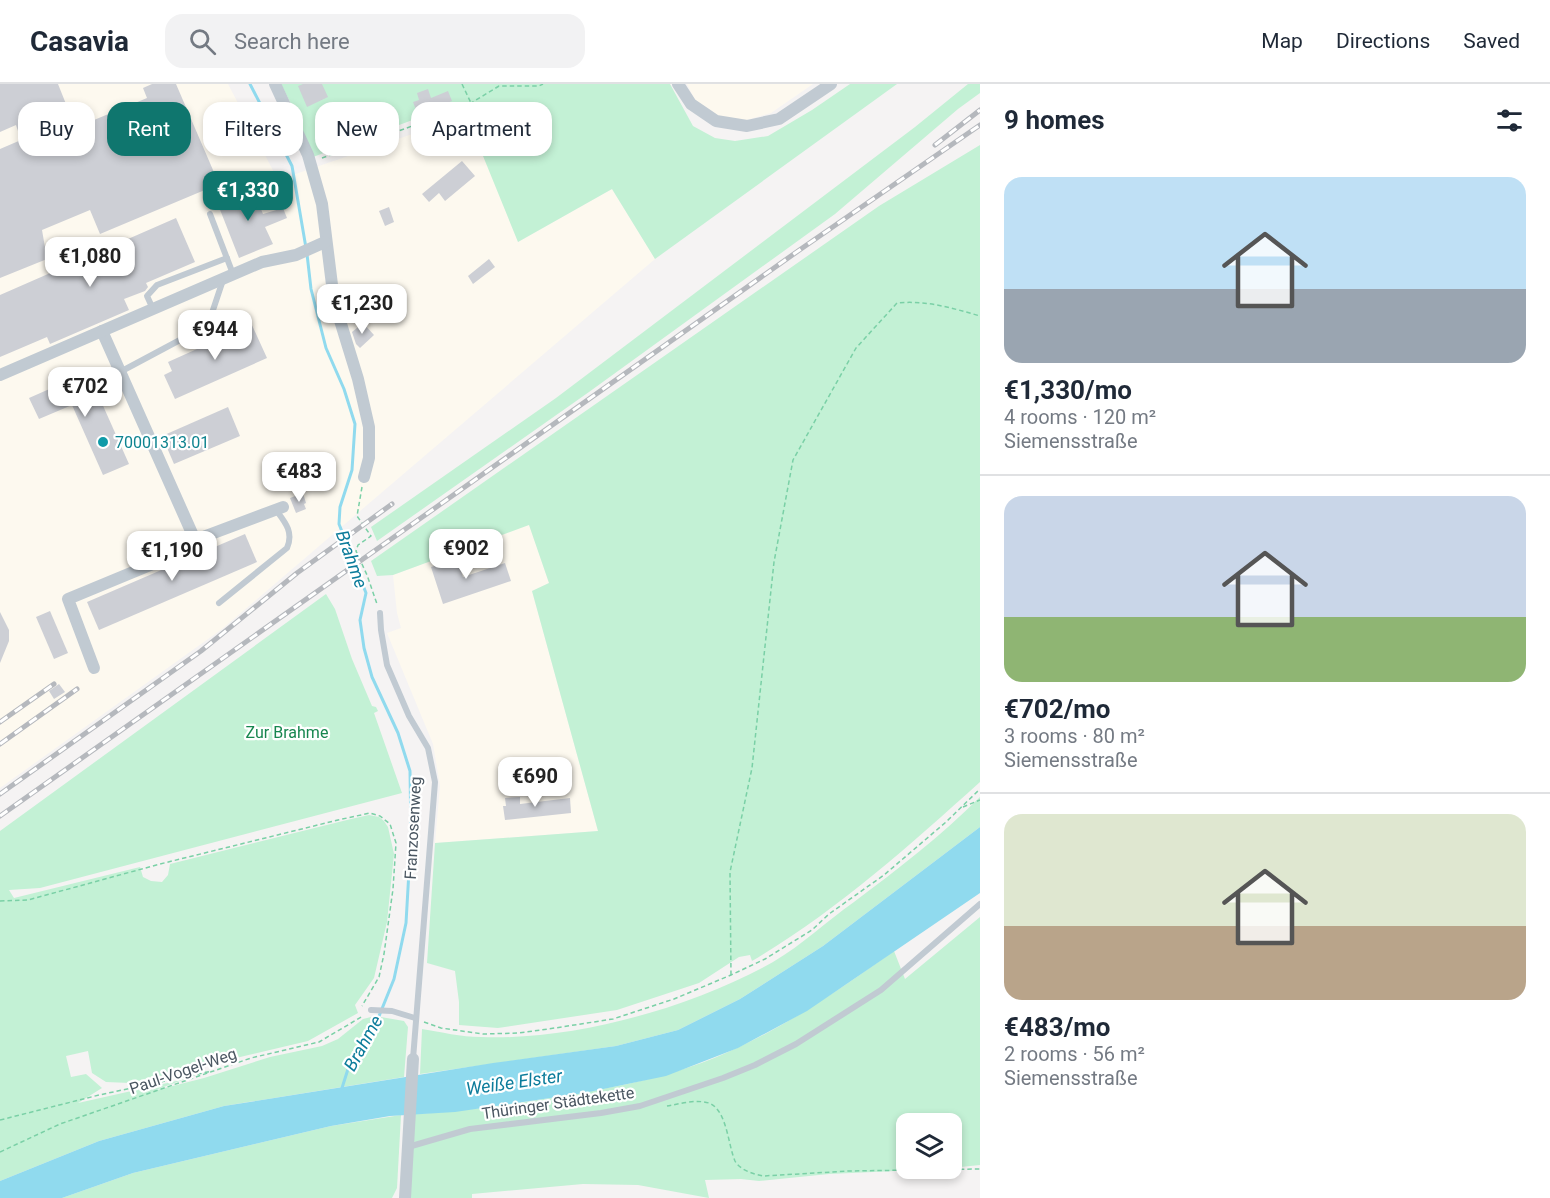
<!DOCTYPE html>
<meta charset="utf-8">
<style>
:root{--surface:#fff;--page:#f2f2f3;--text:#1f2937;--muted:#747a83;--line:#e0e1e3;--accent:#0f766e}
body{margin:0;font-family:Roboto,sans-serif;background:var(--page);color:var(--text);height:100vh;display:flex;flex-direction:column;font-size:22px;white-space:nowrap}
*{box-sizing:border-box;margin:0}
p{font-size:20px;color:var(--muted)}
.icon{flex:none;width:33px;height:33px;fill:none;stroke:currentColor;stroke-width:2;stroke-linecap:round;stroke-linejoin:round}
.map{position:relative;flex:1;overflow:hidden}
.details{display:flex;flex-direction:column;background:var(--surface);width:570px}
.details>*{flex:none}
.banner{position:absolute;left:18px;top:18px;width:570px;height:54px;display:flex;gap:12px}
.controls{position:absolute;left:896px;top:1029px;display:grid;gap:12px}
.controls a{display:grid;place-items:center;width:66px;height:66px;border-radius:12px;background:var(--surface);box-shadow:0 3px 9px #0003;font-size:30px}
.price{position:absolute;translate:-50% -51px;padding:0 14px;border-radius:12px;background:#fff;color:#222;font-size:20px;line-height:39px;filter:drop-shadow(0 2px 3px #0008)}
.price::after{content:'';position:absolute;left:50%;top:36px;width:18px;height:14px;margin-left:-9px;background:inherit;clip-path:polygon(0 0,100% 0,50% 100%)}
.price.active{background:var(--accent);color:#fff}
ul{padding:0;list-style:none}
li{display:grid;align-content:center;gap:12px;height:318px;padding:0 24px}
li+li{border-top:2px solid var(--line)}
li span{display:grid;place-items:center;height:186px;border-radius:18px;color:#555}
li>.icon{margin-inline-start:auto}
span .icon{width:108px;height:108px;fill:#fffc;stroke-width:1}
li b{font-size:26px}
h2{display:flex;justify-content:space-between;align-items:center;height:72px;padding:0 24px;font-size:26px}
.chip{padding:0 21px;border-radius:18px;background:var(--surface);box-shadow:0 3px 9px #0003;font-size:21px;line-height:54px}
.chip.active{background:var(--accent);color:#fff}
header{display:flex;align-items:center;gap:36px;box-sizing:border-box;height:84px;padding:0 30px;background:var(--surface);border-bottom:2px solid var(--line)}
header strong{font-size:28px}
nav{display:flex;gap:33px;margin-inline-start:auto;font-size:21px}
.search{width:420px;height:54px;background:var(--page);display:flex;align-items:center;gap:15px;box-sizing:border-box;padding:0 21px;border-radius:18px;color:var(--muted);font-size:22px}
main{display:flex;flex:1;min-height:0}
.map>svg:first-child{display:block}
</style>
<header>
<strong>Casavia</strong>
<div class="search"><svg class="icon" aria-label="search" viewBox="0 0 24 24"><circle cx="10" cy="10" r="6"/><path d="M15 15l6 6"/></svg>Search here</div>
<nav><a>Map</a><a>Directions</a><a>Saved</a></nav>
</header>
<main>
<div class="map">
<svg width="980" height="1114" viewBox="0 0 980 1114">
<rect width="100%" height="100%" fill="#f5f3f3"/>
<g fill="#fdf9ef">
<polygon points="0,0 228,0 278,96 468,31 518,158 612,105 655,175 222,545 0,704"/>
<polygon points="687,0 813,0 771,29 743,37 720,33 695,16"/>
<polygon points="529,440 549,499 532,507 598,747 435,759 440,702 433,660 387,549 401,544 397,529 393,491"/>
</g>
<g fill="#c3f1d5">
<polygon points="281,0 670,0 693,42 715,54 735,57 768,52 812,26 850,0 897,0 655,175 612,105 518,158 461,18 313,73 297,32"/>
<polygon points="968,0 980,0 980,9 958,25 835,130 589,308 377,457 371,443 556,314 915,43"/>
<path d="M 980,61 L 980,698 C 908,763 835,828 752,877 L 750,871 L 739,873 L 699,899 L 617,926 L 498,944 L 459,941 L 459,918 L 455,887 L 427,879 L 435,759 L 598,747 L 532,507 L 549,499 L 529,441 L 393,491 L 377,492 L 371,477 L 879,122 Z"/>
<polygon points="326,510 335,525 352,575 372,622 376,623 378,627 374,629 402,709 40,804 9,806 14,814 140,783 143,793 151,797 162,798 168,791 170,780 351,735 369,731 379,733 384,737 388,743 394,770 387,838 374,894 355,921 358,929 308,957 130,999 106,998 92,989 88,967 66,972 71,993 86,990 102,1004 78,1019 185,995 153,1007 204,994 270,973 322,962 338,955 363,935 375,932 404,937 408,943 404,993 224,1022 99,1057 0,1097 0,747"/>
<path d="M 980,713 L 980,743 L 823,862 L 740,915 L 678,946 L 616,962 L 420,990 L 422,945 C 441,948 461,953 481,953 C 574,957 693,923 773,878 C 802,861 827,837 854,818 C 898,785 941,752 980,713 Z"/>
<path d="M 980,833 L 980,1081 L 951,1084 L 951,1040 L 906,1040 L 906,1084 L 940,1085 L 829,1090 L 759,1097 L 741,1095 L 705,1096 L 709,1114 L 638,1101 L 583,1100 L 472,1110 L 472,1114 L 409,1114 L 415,1030 C 456,1028 497,1022 537,1016 C 607,1005 675,994 739,963 C 795,937 844,902 894,867 L 905,895 Z"/>
<polygon points="401,1031 397,1104 392,1114 62,1114 133,1089 331,1042"/>
</g>
<polygon fill="#90daee" points="980,743 980,809 807,927 738,964 666,992 584,1009 455,1028 390,1032 331,1042 133,1089 62,1114 0,1114 0,1097 99,1057 224,1022 493,979 616,962 678,946 740,915 823,862"/>
<g fill="none" stroke-linecap="round" stroke-linejoin="round">
<g stroke="#90daee" stroke-width="3">
<polyline points="250,0 292,82 306,164"/>
<polyline points="307,170 311,205 326,264 344,305 355,340 352,386 340,423 339,440 366,509 360,536 364,564 372,593 398,649 410,687 411,752 406,839 394,895 373,947 348,985 342,1004"/>
</g>
</g>
<g fill="#cdcfd5">
<polygon points="0,0 58,0 66,20 28,34 34,49 90,24 94,36 147,14 143,4 152,0 176,0 219,100 100,150 90,126 42,146 47,175 0,194 0,65 21,56 16,41 0,48"/>
<polygon points="303,0 322,0 328,13 307,23 298,2"/>
<polygon points="428,5 431,14 448,7 452,17 418,31 413,18 419,16 417,9"/>
<polygon points="392,25 396,38 388,41 384,27"/>
<polygon points="462,77 475,92 445,117 439,109 429,118 422,110"/>
<polygon points="252,103 263,130 283,124 287,134 265,143 273,160 239,174 217,118"/>
<polygon points="389,123 394,138 385,142 379,127"/>
<polygon points="176,134 195,178 146,199 148,203 145,207 124,215 129,226 50,260 47,253 0,273 0,211"/>
<polygon points="489,175 495,183 473,200 468,192"/>
<polygon points="251,239 267,274 175,315 164,291 172,287 168,278 197,265 201,257 206,254 210,257"/>
<polygon points="363,239 374,251 360,264 356,260 352,248"/>
<polygon points="88,288 129,380 103,391 72,321 39,335 29,314"/>
<polygon points="228,323 240,352 174,380 162,352"/>
<polygon points="303,409 306,419 304,420 306,425 296,429 290,414"/>
<polygon points="245,450 257,478 99,546 87,518"/>
<polygon points="457,475 463,493 505,479 511,497 443,520 431,483"/>
<polygon points="50,527 68,569 54,575 36,533"/>
<polygon points="0,528 9,546 9,557 0,579"/>
<polygon points="59,600 65,608 54,615 49,607"/>
<polygon points="520,713 520,720 570,714 571,729 505,736 503,722 506,722 505,714"/>
</g>
<g fill="none" stroke-linecap="round" stroke-linejoin="round">
<g stroke="#7ad0a6" stroke-width="1.5" stroke-dasharray="4.5 3" stroke-linecap="butt">
<polyline points="462,0 471,19"/>
<polyline points="322,74 463,24 499,2 539,2 543,0"/>
<polyline points="362,403 357,432 371,452 358,461 356,467 367,491 377,520"/>
<polyline points="963,723 980,716"/>
<polyline points="0,817 28,816 160,780 338,736 370,729 380,732 390,740 396,759 393,805 384,870 379,893 362,922"/>
<path d="M 731,891 L 730,788 L 752,684 L 774,478 L 793,376 L 856,264 L 897,219 C 926,216 952,224 980,232"/>
<polyline points="424,938 441,944 483,950 519,949 555,944 613,935 674,915 731,891 765,875 812,846 829,830 884,791 946,738 980,705"/>
<path d="M 667,1022 C 680,1020 695,1015 709,1019 C 727,1026 728,1061 735,1077 C 740,1086 753,1090 763,1092 L 849,1087 L 980,1085"/>
<polyline points="0,1036 99,1011 212,987"/>
<polyline points="0,1068 60,1040 251,974 319,958 363,932"/>
</g>
<g stroke="#c1cad2" stroke-width="6">
<polyline points="210,130 233,190"/>
<polyline points="153,225 147,212 157,201 227,174"/>
<polyline points="120,288 208,241 223,196"/>
<path d="M 219,519 L 287,464 C 294,448 285,438 276,426"/>
<polyline points="380,529 381,546 387,581 409,632 428,664 435,698 413,975"/>
<polyline points="371,926 392,927 415,934"/>
<polyline points="408,1063 470,1045 601,1029 640,1022 723,994 755,981 796,960 881,906 980,820"/>
</g>
<g stroke="#c1cad2" stroke-width="12">
<polyline points="275,0 308,71 322,120 334,217 358,295 369,343 369,374 364,393"/>
<polyline points="678,0 691,20 716,37 747,42 779,35 831,0"/>
<polyline points="102,247 195,456 283,423"/>
<polyline points="0,291 262,178 296,171 325,158"/>
<polyline points="94,584 68,515 184,467 195,456"/>
<polyline points="405,1114 413,975"/>
</g>
<defs>
<g id="rail">
<polyline points="935,61 980,26"/>
<polyline points="0,638 54,600"/>
<polyline points="0,660 77,605"/>
<polyline points="0,710 201,567 297,489 392,420"/>
<polyline points="0,732 798,167 980,41"/>
</g>
</defs>
<use href="#rail" stroke="#b5b8bd" stroke-width="5"/>
<use href="#rail" stroke="#fff" stroke-width="3" stroke-dasharray="9" stroke-linecap="butt"/>
</g>
<circle fill="#0f9aa8" stroke="#fff" stroke-width="2" cx="103" cy="358" r="6"/>
<g text-anchor="middle" dominant-baseline="central" stroke-width="4.5" stroke-linejoin="round" paint-order="stroke">
<g font-size="16" fill="#0d838f" stroke="#fff" text-anchor="start">
<text x="115" y="358">70001313.01</text>
</g>
<g font-size="16" fill="#17864f" stroke="#fff">
<text x="287" y="648">Zur Brahme</text>
</g>
<g font-size="16" fill="#4a5661" stroke="#fff">
<text transform="translate(413 744) rotate(-87)">Franzosenweg</text>
<text transform="translate(183 987) rotate(-19)">Paul-Vogel-Weg</text>
<text transform="translate(558 1019) rotate(-8)">Thüringer Städtekette</text>
</g>
<g font-size="18" font-style="italic" fill="#0c7c9b" stroke="#fff">
<text transform="translate(352 475) rotate(70)">Brahme</text>
<text transform="translate(363 959) rotate(-61)">Brahme</text>
<text transform="translate(514 998) rotate(-8)">Weiße Elster</text>
</g>
</g>
</svg>
<div class="controls">
<a><svg class="icon" aria-label="layers" viewBox="0 0 24 24"><path d="M12 4l9 5-9 5-9-5zM3 14l9 5 9-5"/></svg></a>
</div>
<b class="price active" style="left:248px;top:138px">€1,330</b>
<b class="price" style="left:90px;top:204px">€1,080</b>
<b class="price" style="left:362px;top:251px">€1,230</b>
<b class="price" style="left:215px;top:277px">€944</b>
<b class="price" style="left:85px;top:334px">€702</b>
<b class="price" style="left:299px;top:419px">€483</b>
<b class="price" style="left:466px;top:496px">€902</b>
<b class="price" style="left:172px;top:498px">€1,190</b>
<b class="price" style="left:535px;top:724px">€690</b>
<div class="banner">
<a class="chip">Buy</a>
<a class="chip active">Rent</a>
<a class="chip">Filters</a>
<a class="chip">New</a>
<a class="chip">Apartment</a>
</div>
</div>
<section class="details">
<h2>9 homes<svg class="icon" aria-label="filters" viewBox="0 0 24 24"><path d="M4 7h16M4 17h16"/><circle cx="9" cy="7" r="2"/><circle cx="15" cy="17" r="2"/></svg></h2>
<ul>
<li><span style="background:linear-gradient(#bfe0f5 60%,#9aa5b1 0)"><svg class="icon" aria-label="home" viewBox="0 0 24 24"><path d="M3 11l9-7 9 7M6 9v11h12V9"/></svg></span><div><b>€1,330/mo</b><p>4 rooms · 120 m²</p><p>Siemensstraße</p></div></li>
<li><span style="background:linear-gradient(#c9d6e8 65%,#8fb573 0)"><svg class="icon" aria-label="home" viewBox="0 0 24 24"><path d="M3 11l9-7 9 7M6 9v11h12V9"/></svg></span><div><b>€702/mo</b><p>3 rooms · 80 m²</p><p>Siemensstraße</p></div></li>
<li><span style="background:linear-gradient(#dfe7d0 60%,#b9a48a 0)"><svg class="icon" aria-label="home" viewBox="0 0 24 24"><path d="M3 11l9-7 9 7M6 9v11h12V9"/></svg></span><div><b>€483/mo</b><p>2 rooms · 56 m²</p><p>Siemensstraße</p></div></li>
</ul>
</section>
</main>
